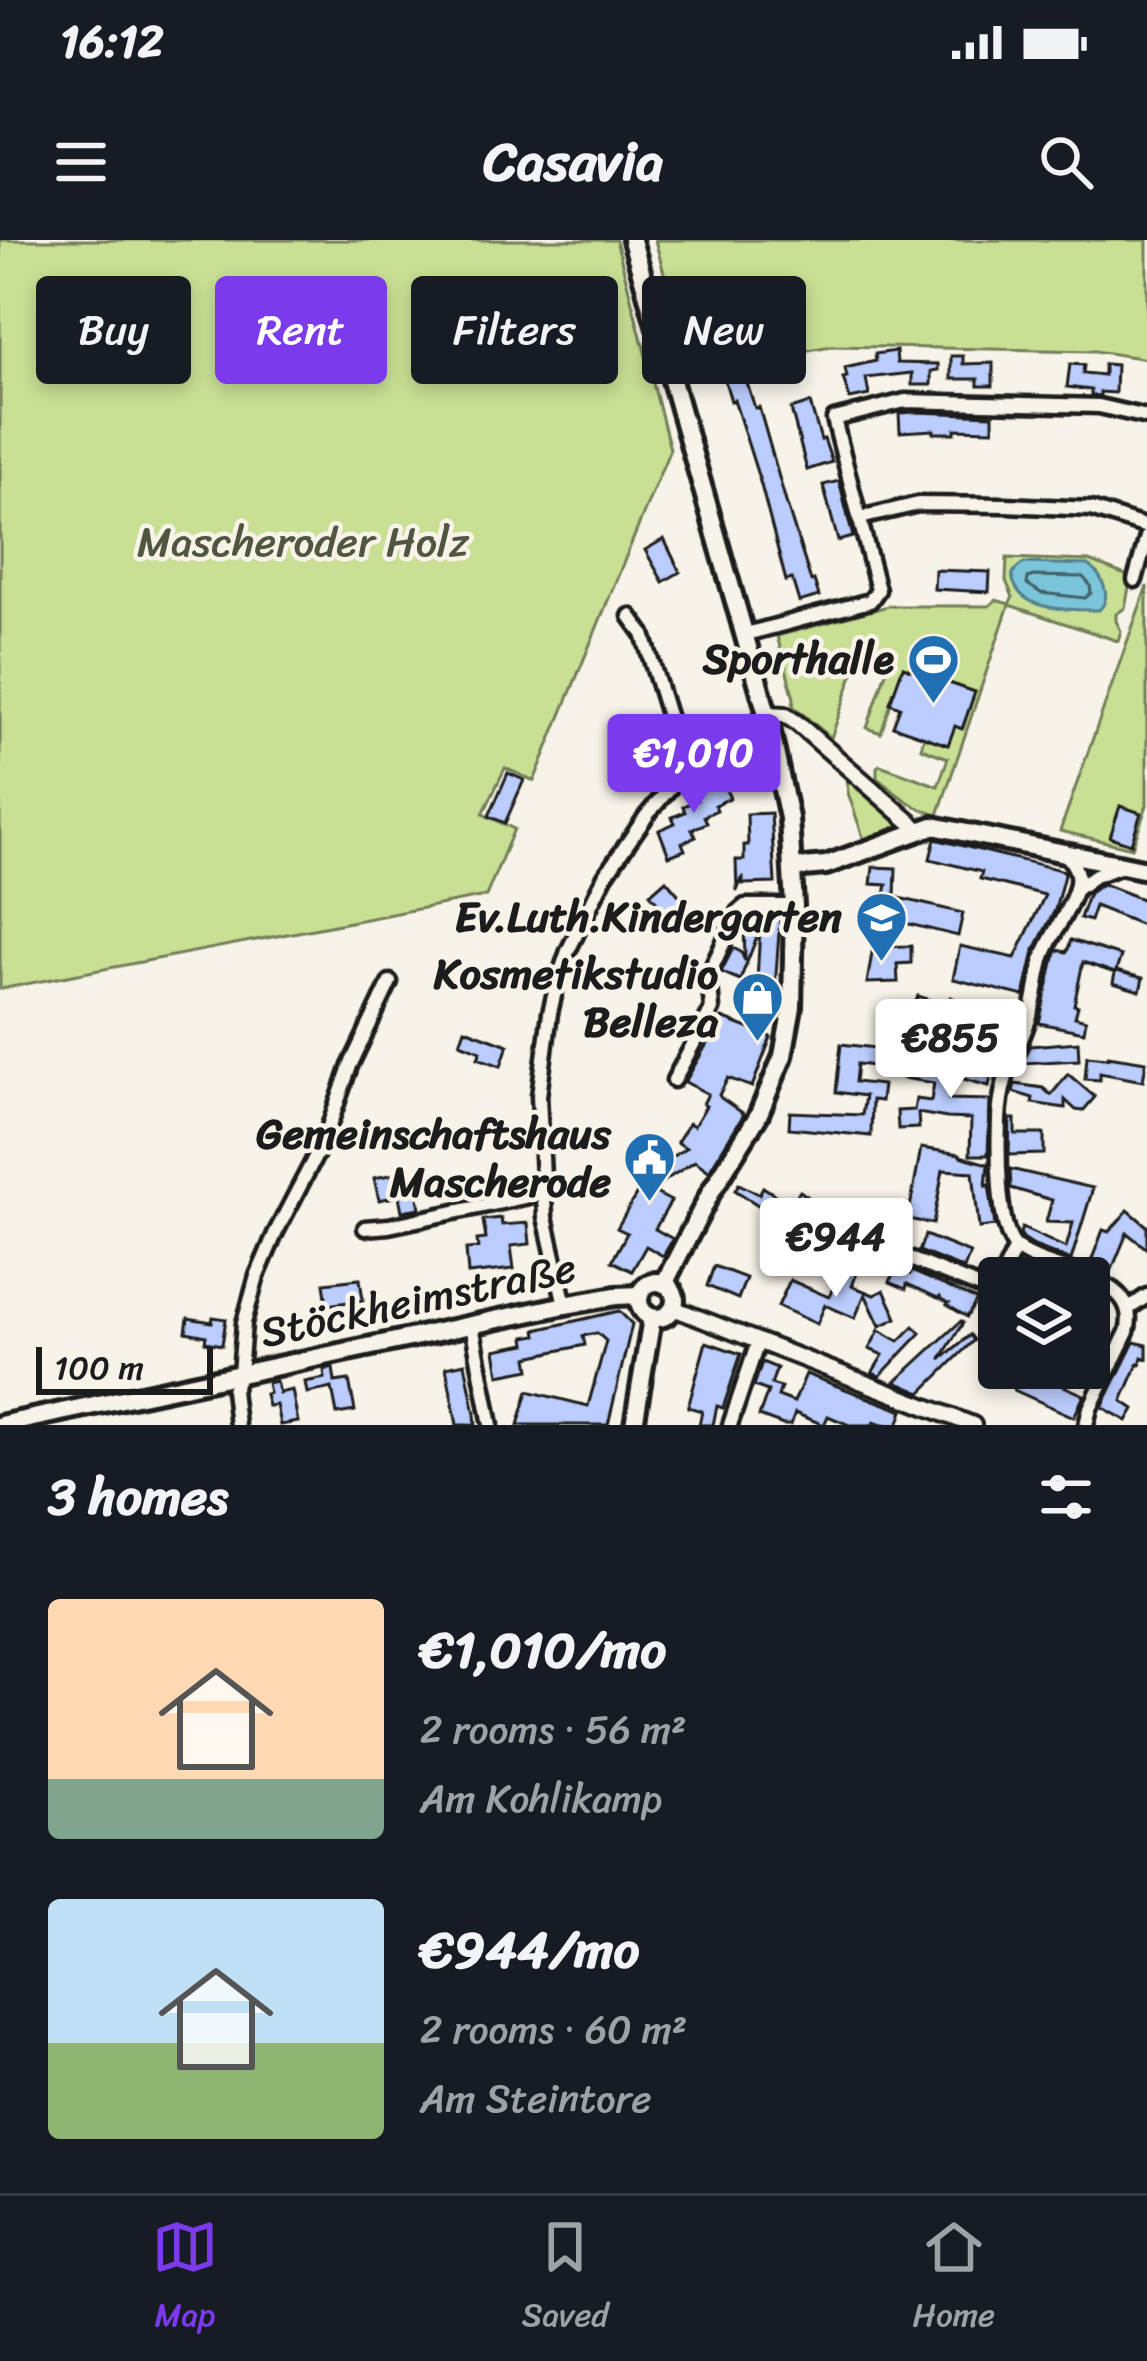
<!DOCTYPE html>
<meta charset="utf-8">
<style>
:root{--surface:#171b24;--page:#242831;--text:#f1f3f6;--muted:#9ea1a6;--line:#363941;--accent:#7c3aed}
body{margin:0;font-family:Sriracha,sans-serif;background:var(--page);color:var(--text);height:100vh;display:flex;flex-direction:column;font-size:45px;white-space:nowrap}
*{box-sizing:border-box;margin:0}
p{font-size:39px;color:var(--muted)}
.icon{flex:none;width:66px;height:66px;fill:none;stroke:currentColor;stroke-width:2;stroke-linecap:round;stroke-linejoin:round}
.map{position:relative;height:1185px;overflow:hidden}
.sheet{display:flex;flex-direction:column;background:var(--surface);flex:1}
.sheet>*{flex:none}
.hud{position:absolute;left:36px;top:36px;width:1077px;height:108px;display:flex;gap:24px}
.fabs{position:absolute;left:978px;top:1017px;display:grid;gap:24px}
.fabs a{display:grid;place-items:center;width:132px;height:132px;border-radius:12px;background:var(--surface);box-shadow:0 6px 18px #0003;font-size:60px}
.scale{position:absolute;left:36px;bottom:30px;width:177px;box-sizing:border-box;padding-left:12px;border:6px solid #1c1c1c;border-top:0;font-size:33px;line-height:42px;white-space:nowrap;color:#1c1c1c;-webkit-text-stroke:9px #f7f3e8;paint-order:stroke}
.price{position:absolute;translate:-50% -102px;padding:0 27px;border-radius:12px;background:#fff;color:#222;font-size:39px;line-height:78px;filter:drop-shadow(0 3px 6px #0008)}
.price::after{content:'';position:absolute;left:50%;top:72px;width:36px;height:27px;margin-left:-18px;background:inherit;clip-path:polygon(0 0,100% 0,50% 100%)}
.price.active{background:var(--accent);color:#fff}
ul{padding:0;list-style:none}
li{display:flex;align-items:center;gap:36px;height:300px;padding:0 48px}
li span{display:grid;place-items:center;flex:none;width:336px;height:240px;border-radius:12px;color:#555}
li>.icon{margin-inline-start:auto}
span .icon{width:144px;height:144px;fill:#fffc;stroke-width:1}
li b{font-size:51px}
h2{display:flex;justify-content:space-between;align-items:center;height:144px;padding:0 48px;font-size:51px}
.chip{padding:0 42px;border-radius:12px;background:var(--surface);box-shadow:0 6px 18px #0003;font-size:42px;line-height:108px}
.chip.active{background:var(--accent);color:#fff}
.status{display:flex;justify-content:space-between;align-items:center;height:84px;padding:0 60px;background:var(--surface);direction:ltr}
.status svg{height:33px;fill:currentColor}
header{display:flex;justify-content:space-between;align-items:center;height:156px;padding:0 48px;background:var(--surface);font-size:54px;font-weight:800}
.tab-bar{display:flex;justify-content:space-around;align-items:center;height:168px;border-top:3px solid var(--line);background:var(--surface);font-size:33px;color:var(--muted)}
.tab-bar a{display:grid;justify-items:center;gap:6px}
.tab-bar .active{color:var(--accent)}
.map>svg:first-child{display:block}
</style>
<div class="status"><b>16:12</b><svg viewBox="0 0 49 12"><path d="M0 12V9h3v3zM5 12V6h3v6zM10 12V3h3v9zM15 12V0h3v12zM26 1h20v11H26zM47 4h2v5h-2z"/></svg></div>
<header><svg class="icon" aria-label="menu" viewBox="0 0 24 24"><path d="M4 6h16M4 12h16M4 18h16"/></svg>Casavia<svg class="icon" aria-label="search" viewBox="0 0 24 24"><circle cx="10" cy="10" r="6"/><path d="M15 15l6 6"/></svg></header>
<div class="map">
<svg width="1147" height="1185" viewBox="0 0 1147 1185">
<rect width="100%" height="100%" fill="#f7f3e8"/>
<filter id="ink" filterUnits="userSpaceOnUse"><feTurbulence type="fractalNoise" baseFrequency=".00833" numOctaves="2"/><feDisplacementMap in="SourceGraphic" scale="24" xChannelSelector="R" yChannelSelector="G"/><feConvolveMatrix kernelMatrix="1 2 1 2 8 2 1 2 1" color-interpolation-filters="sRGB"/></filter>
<g filter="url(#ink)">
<g fill="#c8df94" stroke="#727e58" stroke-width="3">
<polygon points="0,0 616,0 670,209 534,541 505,528 483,574 514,589 486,656 0,749"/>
<polygon points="655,0 1147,0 1147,119 1095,111 831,106 803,111 693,139"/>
<path d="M 1007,318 L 1089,321 L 1131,337 L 1125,368 L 1116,374 L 1116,381 L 1121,391 L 1118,401 L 1009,365 L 938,575 C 913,569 897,554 877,538 L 877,527 L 880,525 L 938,546 L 948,518 L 921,508 L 924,497 L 948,504 L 955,486 L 963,488 L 975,452 L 903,427 L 881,493 L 867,488 L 891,417 L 863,406 L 831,498 L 793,466 L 794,458 L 777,396 L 888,366 L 989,366 L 996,360 L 1009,364 L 1013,357 L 1006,341 Z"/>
<polygon points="1147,346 1147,565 1132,608 1060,591"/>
<polygon points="846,532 904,585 864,600 848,553"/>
</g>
<path fill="#7ac5da" stroke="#54818e" stroke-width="3" d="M 1024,323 L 1088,325 C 1102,334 1113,357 1099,370 C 1075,370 1028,372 1016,347 C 1009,335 1013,330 1024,323 Z"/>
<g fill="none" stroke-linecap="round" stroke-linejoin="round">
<polygon stroke="#426068" stroke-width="3" points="1033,336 1083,337 1090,345 1091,353 1085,358 1041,353 1027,344 1028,338"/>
</g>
<g fill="#bbcdfd" stroke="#1c1c1c" stroke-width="3">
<polygon points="896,111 897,123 938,124 938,130 931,131 931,145 912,145 912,133 866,138 869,155 850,159 843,138 847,137 845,128 876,121 875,114"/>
<polygon points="951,116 963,116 963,124 993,123 993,146 978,146 978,139 951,139"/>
<polygon points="1070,124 1084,125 1083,133 1104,135 1104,124 1116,125 1115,153 1100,152 1100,156 1091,155 1091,150 1067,147"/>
<polygon points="761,125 764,139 747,143 755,168 759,167 786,262 811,341 814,340 819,356 799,362 792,339 786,341 761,245 734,160 731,161 724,138"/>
<polygon points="810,163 821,200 824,199 832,222 807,230 791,169"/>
<polygon points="916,172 993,175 993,190 955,189 955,193 934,193 934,190 900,192 899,173"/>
<polygon points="839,241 853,297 838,301 823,245"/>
<polygon points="664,299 680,332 663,342 645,310"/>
<polygon points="935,330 990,332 989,352 934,349"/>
<polygon points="903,427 975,452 962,489 955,486 948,505 893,486 900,467 890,463"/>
<polygon points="508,533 524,540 505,583 489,576"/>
<polygon points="719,535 730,558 715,565 717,570 704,576 707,583 692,589 696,597 682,603 685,610 669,616 659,590 675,583 672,577 685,572 683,566 697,560 694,553 708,547 705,541"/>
<polygon points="1120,566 1141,573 1131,604 1110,597"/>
<polygon points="771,573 775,643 743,644 743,636 737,651 736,620 744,620 744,605 748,605 747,574"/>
<polygon points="935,599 1065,631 1055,670 1034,711 1024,756 953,739 960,706 1015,718 1045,655 980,639 982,632 930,619"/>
<polygon points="873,627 896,628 895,657 963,673 958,696 880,677 887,645 871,644"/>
<polygon points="666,640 689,667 674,681 650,654"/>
<polygon points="1103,644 1147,661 1147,687 1095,666 1090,681 1080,678 1089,653"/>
<polygon points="747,678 780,678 773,776 755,774 760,689 740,740 721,732 733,708 741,712 745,721 744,683"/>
<polygon points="1071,700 1121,716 1116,731 1143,738 1140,751 1113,743 1115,733 1083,722 1074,765 1078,766 1075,777 1086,780 1084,792 1039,783 1054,718 1057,710 1067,712"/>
<polygon points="911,706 911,723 897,724 898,742 867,743 873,707"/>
<polygon points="918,756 947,766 940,787 914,779 912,802 888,800 890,782 897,782 903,766 913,769"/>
<polygon points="951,757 1002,782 995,796 946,771"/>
<polygon points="722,778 771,797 752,847 728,838 719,855 721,858 744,874 709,931 695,921 650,950 671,961 655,989 673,999 663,1016 646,1006 632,1031 612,1021 627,993 617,988 640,948 647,951 639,937 686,908 677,902 689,883 694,886 706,866 703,864 708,854 685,842"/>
<polygon points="465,789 508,805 501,826 478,818 481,811 460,803"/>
<polygon points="1078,802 1079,820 1023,823 1030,806"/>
<polygon points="841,804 885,809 883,827 857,824 855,842 883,845 881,861 872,860 871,896 789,888 790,872 862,875 865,856 836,852"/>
<polygon points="1087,816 1108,818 1108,816 1146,822 1143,841 1100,833 1100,840 1085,839"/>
<polygon points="939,819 992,831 989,846 953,836 949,859 990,860 988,915 970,915 971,879 947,878 918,873 919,888 898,889 897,871 914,870 916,859 931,861 934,843 903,838 905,823 937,828"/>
<polygon points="1068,834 1095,857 1083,871 1076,870 1065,860 1065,868 1032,863 1033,858 1013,852 1015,844 1043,848 1051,855"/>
<polygon points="1010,879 1015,879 1015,894 1044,894 1044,914 1009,915"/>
<polygon points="921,908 960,914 960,916 988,924 986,946 989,945 995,986 979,988 973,932 943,930 933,984 908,979"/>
<polygon points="1010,929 1093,948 1071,1020 1034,1006 1023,999 1020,993 1022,988 1066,1008 1073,983 1046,982 1052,960 1011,948"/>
<polygon points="395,934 399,954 417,952 420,968 402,971 399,956 379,960 374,938"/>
<polygon points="739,944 759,954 763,947 790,965 800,951 818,964 799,992 735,950"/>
<polygon points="1128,970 1147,986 1147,1009 1127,993 1111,1032 1092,1019 1103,990 1109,992"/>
<polygon points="501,978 502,985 528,983 530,1004 511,1006 514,1029 468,1034 466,1009 478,1008 477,1000 486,999 483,980"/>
<polygon points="925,995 970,1013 964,1029 919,1011"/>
<polygon points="775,996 803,1005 795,1028 767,1019"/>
<polygon points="897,1023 899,1032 899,1030 910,1034 911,1031 977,1060 967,1077 947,1065 949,1063 939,1058 941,1056 938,1058 907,1044 906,1049 890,1042"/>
<polygon points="714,1026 746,1038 738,1059 707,1046"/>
<polygon points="842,1026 857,1033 852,1046 874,1055 884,1050 897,1078 880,1086 865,1054 855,1078 825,1065 817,1084 778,1066 790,1040 829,1057"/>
<polygon points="360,1039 363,1060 327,1065 324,1043"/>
<polygon points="619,1071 632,1084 608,1185 518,1185 528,1151 588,1166 606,1101 597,1093 583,1096 585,1105 528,1117 530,1129 499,1135 495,1110 526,1104 525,1097 537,1095 536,1090"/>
<polygon points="213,1077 226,1079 222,1105 205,1102 206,1096 186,1092 188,1078 212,1082"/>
<polygon points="961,1081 963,1083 940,1120 970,1095 974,1100 921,1153 895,1142"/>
<polygon points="914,1086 921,1093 880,1136 872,1133 883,1115 869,1109 879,1090 899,1101"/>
<polygon points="706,1102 741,1114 723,1168 717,1166 713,1185 699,1185 702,1171 688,1167"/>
<polygon points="1134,1102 1147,1105 1147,1119 1142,1117 1140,1125 1138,1124 1122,1161 1134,1169 1127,1181 1102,1167"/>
<polygon points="762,1122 777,1128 771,1144 781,1147 778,1156 794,1162 806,1134 903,1171 898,1185 882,1185 874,1182 872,1185 849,1185 828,1176 824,1185 795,1173 791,1185 783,1185 759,1176 768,1151 754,1146"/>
<polygon points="465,1123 475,1174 476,1185 457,1185 446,1127"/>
<polygon points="333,1128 335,1142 349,1140 355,1171 337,1174 332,1148 307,1153 305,1142 325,1138 324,1130"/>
<polygon points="1027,1130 1084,1155 1074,1177 1014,1150 1018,1139"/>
<polygon points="276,1141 279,1153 292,1150 298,1182 280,1185 276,1165 268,1166 265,1154 269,1153 267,1143"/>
</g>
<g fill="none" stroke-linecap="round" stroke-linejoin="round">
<defs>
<g id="minor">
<polyline points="860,278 918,264 1006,265 1091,269 1147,287"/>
<polyline points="1135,340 1147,297"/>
<polyline points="630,376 643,394 685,530"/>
<polyline points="746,394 870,361 878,350 834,179 905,161 1099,166 1147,177"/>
<path d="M 1066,615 C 1075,625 1080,634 1076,648 C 1070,671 1053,691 1044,714 C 1037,734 1037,756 1030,776 C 1016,818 1001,833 999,880 C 998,907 997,987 1015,1006 C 1043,1035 1144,1031 1127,1092 L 1090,1168 L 1086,1185"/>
<polyline points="1077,649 1096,635 1122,626"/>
<polyline points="674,840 712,769 709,734 738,672 745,666 794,666"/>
<polyline points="365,988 389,986 543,953"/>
<polyline points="910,1019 995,1053 999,1043"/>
<polyline points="1001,1038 1016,1007"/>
<polyline points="565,1065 545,977 539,856 550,773 557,743 568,711 605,636 647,575 685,530 767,474"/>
<polyline points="1128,1069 1147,1056"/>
<polyline points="472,1085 491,1185"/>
<polyline points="237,1185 233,1150 240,1134 244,1083 257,1036 275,994 325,898 350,826 390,742"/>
<polyline points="730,1185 758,1102"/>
</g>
<g id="tertiary">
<polyline points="767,474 785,475 797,483 918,589"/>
<polyline points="673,1068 973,1185"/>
</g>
<g id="secondary">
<polyline points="632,0 767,474 789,578 794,666 792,767 783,816 758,876 712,950 664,1044"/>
<polyline points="792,628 826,625 933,586 1147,630"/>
<circle cx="657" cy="1060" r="18"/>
<polyline points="0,1185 565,1065 616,1056 640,1055"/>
<polyline points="634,1185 652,1078"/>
</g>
</defs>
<use href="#minor" stroke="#1c1c1c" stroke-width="21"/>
<use href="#tertiary" stroke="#1c1c1c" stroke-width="22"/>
<use href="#secondary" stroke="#1c1c1c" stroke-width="26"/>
<use href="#minor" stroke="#f7f3e8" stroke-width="12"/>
<use href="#tertiary" stroke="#f7f3e8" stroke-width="14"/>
<use href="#secondary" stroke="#f7f3e8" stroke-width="16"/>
</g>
</g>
<defs>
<symbol id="stadium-pin" viewBox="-11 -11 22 30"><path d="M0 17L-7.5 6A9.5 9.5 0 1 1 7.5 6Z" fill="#1f6fb2" stroke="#f7f3e8"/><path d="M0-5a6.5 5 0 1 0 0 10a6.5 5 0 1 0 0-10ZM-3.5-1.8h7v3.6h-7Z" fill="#fff"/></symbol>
<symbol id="school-pin" viewBox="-11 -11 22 30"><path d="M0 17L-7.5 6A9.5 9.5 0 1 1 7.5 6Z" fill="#1f6fb2" stroke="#f7f3e8"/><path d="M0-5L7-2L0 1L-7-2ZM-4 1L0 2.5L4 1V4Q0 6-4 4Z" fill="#fff"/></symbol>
<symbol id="shop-pin" viewBox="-11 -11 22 30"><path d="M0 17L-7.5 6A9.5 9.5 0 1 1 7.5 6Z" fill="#1f6fb2" stroke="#f7f3e8"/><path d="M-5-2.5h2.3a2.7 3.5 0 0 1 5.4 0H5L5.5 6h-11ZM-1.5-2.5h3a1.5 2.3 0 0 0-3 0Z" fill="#fff"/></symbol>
<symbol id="civic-pin" viewBox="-11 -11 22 30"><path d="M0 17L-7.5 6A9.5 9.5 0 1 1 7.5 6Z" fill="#1f6fb2" stroke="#f7f3e8"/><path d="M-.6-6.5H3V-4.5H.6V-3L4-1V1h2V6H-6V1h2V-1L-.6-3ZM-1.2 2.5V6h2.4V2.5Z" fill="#fff"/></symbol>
</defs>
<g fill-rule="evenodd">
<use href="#stadium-pin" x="904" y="390" width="59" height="81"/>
<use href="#school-pin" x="852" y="648" width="59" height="81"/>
<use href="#shop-pin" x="728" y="728" width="59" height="81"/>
<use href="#civic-pin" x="620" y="888" width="59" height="81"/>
</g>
<g text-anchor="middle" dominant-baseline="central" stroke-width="9" stroke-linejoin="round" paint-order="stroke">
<g font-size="42" fill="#505640" stroke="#f7f3e8">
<text x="303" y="302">Mascheroder Holz</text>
</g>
<g font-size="42" font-weight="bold" fill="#1c1c1c" stroke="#f7f3e8" text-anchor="end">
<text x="894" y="419">Sporthalle</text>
<text x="842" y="677">Ev.Luth.Kindergarten</text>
<text x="718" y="734">Kosmetikstudio<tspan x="718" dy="48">Belleza</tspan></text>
<text x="611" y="894">Gemeinschaftshaus<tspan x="611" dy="48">Mascherode</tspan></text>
</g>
<g font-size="42" fill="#1c1c1c" stroke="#f7f3e8">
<text transform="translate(418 1060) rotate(-12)">Stöckheimstraße</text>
</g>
</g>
</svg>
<div class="fabs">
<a><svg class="icon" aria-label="layers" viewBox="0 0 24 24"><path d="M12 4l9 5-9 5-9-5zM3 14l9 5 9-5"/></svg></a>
</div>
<div class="scale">100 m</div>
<b class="price active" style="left:694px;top:576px">€1,010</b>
<b class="price" style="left:951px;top:861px">€855</b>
<b class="price" style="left:836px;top:1060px">€944</b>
<div class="hud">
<a class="chip">Buy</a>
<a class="chip active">Rent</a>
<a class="chip">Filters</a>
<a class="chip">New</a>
</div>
</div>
<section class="sheet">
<h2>3 homes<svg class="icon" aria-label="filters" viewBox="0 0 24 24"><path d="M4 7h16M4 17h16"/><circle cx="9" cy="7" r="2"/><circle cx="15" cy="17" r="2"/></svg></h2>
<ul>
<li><span style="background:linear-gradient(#ffd9b3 75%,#7fa58c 0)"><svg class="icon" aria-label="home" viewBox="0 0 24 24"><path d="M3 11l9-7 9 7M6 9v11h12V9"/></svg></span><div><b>€1,010/mo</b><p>2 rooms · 56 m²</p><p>Am Kohlikamp</p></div></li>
<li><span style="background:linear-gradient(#bfe0f5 60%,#8fb573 0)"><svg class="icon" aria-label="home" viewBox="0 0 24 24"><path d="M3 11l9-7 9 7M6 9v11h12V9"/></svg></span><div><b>€944/mo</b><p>2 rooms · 60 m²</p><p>Am Steintore</p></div></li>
</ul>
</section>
<nav class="tab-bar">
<a class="active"><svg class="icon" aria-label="map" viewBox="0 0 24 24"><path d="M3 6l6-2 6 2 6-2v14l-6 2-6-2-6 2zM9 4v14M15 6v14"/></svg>Map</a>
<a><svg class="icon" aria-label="saved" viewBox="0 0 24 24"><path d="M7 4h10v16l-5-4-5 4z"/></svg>Saved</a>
<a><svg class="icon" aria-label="home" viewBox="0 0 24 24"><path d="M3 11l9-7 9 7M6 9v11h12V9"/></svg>Home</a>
</nav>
